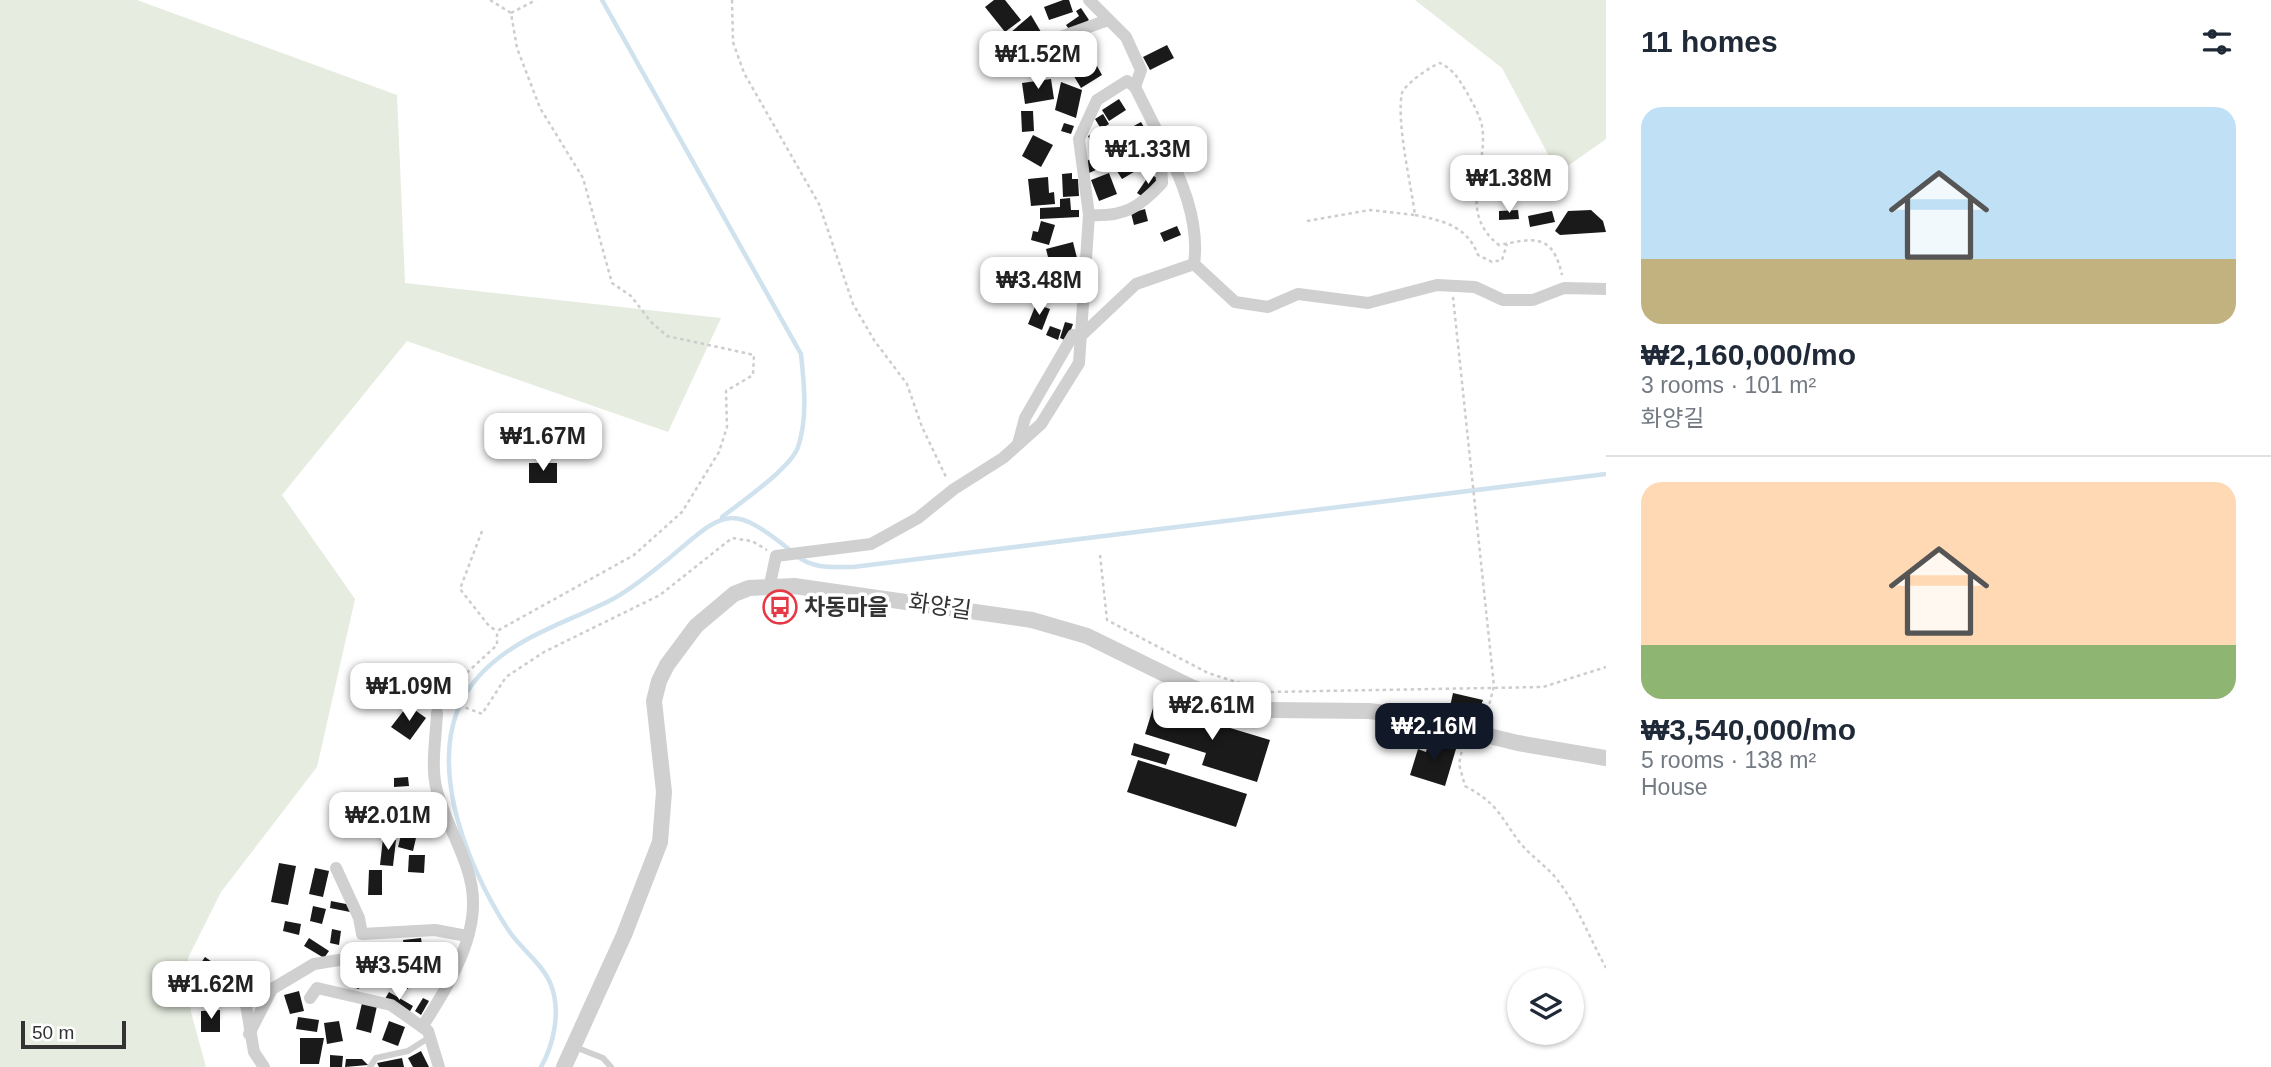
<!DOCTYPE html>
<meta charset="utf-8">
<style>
:root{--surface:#fff;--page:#f6f6f7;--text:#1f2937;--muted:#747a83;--line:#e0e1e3;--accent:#111827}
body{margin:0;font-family:Arial,"Noto Sans KR",sans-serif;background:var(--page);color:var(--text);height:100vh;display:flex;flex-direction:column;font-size:26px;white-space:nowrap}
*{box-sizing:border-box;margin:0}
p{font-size:23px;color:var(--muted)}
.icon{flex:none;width:38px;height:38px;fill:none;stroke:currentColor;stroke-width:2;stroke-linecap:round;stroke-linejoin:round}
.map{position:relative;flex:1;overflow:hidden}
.drawer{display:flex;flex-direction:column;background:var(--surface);width:665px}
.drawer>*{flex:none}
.tools{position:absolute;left:1507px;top:968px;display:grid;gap:14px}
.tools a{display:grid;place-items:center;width:77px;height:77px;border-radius:50%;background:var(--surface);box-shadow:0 2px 5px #0004;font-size:35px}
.scale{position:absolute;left:21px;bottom:18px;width:105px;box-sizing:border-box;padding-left:7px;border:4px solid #333;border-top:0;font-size:19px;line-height:24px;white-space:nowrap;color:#333;-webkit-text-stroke:5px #fff;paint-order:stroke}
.price{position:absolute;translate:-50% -60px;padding:0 16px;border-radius:14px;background:#fff;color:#222;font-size:23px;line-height:46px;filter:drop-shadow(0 2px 4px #0008)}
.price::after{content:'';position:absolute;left:50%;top:42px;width:21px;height:16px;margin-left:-10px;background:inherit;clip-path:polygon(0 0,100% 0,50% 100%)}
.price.active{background:var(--accent);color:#fff}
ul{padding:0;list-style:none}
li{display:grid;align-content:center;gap:14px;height:371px;padding:0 35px}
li+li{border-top:2px solid var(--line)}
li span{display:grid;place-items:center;height:217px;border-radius:21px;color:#555}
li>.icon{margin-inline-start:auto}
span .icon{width:126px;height:126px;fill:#fffc;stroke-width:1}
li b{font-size:30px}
h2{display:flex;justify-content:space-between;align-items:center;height:84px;padding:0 35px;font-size:30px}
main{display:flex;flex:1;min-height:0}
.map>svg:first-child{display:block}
</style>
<main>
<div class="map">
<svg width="1606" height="1067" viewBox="0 0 1606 1067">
<rect width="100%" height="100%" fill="#fff"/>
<g fill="#e6ecdf">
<polygon points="0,0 137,0 397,95 405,283 721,318 668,432 407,341 282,495 355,599 317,767 221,892 188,958 191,1012 206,1067 0,1067"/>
<polygon points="1415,0 1606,0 1606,139 1558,173 1502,68"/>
</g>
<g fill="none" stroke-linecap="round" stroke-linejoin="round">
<g stroke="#cfe2ee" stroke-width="4.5">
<path d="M 602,0 L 801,354 C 804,383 808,418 798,447 C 791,468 740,503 722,517"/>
<path d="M 797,556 C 813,569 833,567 853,567 L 1606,474"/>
<path d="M 541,1067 C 554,1044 561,1011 551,985 C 543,964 522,950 509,931 C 465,864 416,745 479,676 C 514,637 566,623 611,600 C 632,589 649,574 667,560 C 723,513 728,500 790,550"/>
</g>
</g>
<g fill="#1a1a1a">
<polygon points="994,0 1005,0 1021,20 1005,32 985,7"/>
<polygon points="1063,0 1069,0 1073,12 1049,20 1044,7"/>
<polygon points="1081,8 1089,20 1071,32 1066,25 1079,16 1076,11"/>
<polygon points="1031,15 1041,32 1022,48 1010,33"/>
<polygon points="1167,45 1174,58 1150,70 1143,57"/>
<polygon points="1091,55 1102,75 1081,88 1069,68"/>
<polygon points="1051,79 1054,99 1025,104 1022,83"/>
<polygon points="1061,82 1082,90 1076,118 1055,110"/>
<polygon points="1119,99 1126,110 1109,121 1102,110"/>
<polygon points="1021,111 1033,111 1034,131 1022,132"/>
<polygon points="1103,114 1109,124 1101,129 1095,119"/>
<polygon points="1141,122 1152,141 1144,146 1132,127"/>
<polygon points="1064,123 1074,126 1071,134 1061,131"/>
<polygon points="1120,130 1127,141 1113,149 1106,138"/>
<polygon points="1098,131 1104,141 1093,147 1088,136"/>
<polygon points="1033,135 1053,145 1041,167 1022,156"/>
<polygon points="1150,147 1159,160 1149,166 1140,153"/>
<polygon points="1109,151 1114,162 1089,173 1084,162"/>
<polygon points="1135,151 1144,166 1122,179 1113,165"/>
<polygon points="1488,172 1517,175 1515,192 1486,190"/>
<polygon points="1072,173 1072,179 1078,179 1079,196 1063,197 1062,174"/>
<polygon points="1109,173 1117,194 1099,201 1091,180"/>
<polygon points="1150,174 1159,179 1146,199 1137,193"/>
<polygon points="1048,177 1049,193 1054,192 1055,204 1031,206 1028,179"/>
<polygon points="1070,198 1071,210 1079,210 1079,217 1040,219 1040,208 1060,207 1060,199"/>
<polygon points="1145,209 1148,221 1134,225 1131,213"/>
<polygon points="1518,210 1519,219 1499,220 1499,211"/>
<polygon points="1591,210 1603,221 1606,232 1560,235 1555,231 1568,211"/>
<polygon points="1552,211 1555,222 1530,227 1528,216"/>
<polygon points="1041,221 1055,225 1049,245 1031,240 1033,231 1038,232"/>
<polygon points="1177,226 1181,235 1164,242 1160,233"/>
<polygon points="1073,242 1077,258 1050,265 1046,249"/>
<polygon points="1069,274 1072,296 1039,302 1035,279"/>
<polygon points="1036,304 1050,309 1042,330 1028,324"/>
<polygon points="1065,322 1073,324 1067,341 1060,338"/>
<polygon points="1050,326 1061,330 1058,340 1046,335"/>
<rect x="529" y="463" width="28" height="20"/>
<polygon points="1453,693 1483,700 1473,726 1447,720"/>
<polygon points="408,705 426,718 410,740 391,727"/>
<polygon points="1154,705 1270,740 1257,782 1202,765 1206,753 1145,734"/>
<polygon points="1429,741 1456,749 1445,786 1410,775 1418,749 1426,752"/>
<polygon points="1134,743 1170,754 1166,765 1131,755"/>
<polygon points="1138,760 1247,794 1236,827 1127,792"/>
<polygon points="408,777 409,786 394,787 394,778"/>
<polygon points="392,802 405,813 391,831 377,819"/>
<polygon points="401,835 416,838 413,851 398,847"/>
<polygon points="383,838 396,840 393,866 380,865"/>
<polygon points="409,855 425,855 424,873 408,872"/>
<polygon points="279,863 296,866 288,905 271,902"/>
<polygon points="315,868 329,871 323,897 309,894"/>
<polygon points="369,870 382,870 382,895 368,895"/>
<polygon points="331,901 351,905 350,912 330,908"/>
<polygon points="313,906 326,909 322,924 310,921"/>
<polygon points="285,921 301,924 299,935 283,931"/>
<polygon points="332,929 341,931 339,945 330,943"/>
<polygon points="309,938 329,951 324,958 304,946"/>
<polygon points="421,938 423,951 405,953 403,940"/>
<polygon points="436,945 452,954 446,965 430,956"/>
<polygon points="205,957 218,966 204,985 192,976"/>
<polygon points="353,961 367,965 359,989 346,985"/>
<polygon points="393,964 409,965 408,989 392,989"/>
<polygon points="299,991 304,1011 290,1014 284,995"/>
<polygon points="389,992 413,1006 409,1013 385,999"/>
<polygon points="423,998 429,1001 421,1015 415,1011"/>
<polygon points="362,1003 377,1006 371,1033 356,1029"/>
<polygon points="220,1010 220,1032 201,1032 201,1011"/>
<polygon points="298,1017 319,1020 317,1032 296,1029"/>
<polygon points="339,1021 343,1041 327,1044 324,1023"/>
<polygon points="389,1021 405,1027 398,1046 382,1040"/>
<polygon points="300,1038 324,1038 319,1064 300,1064"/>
<polygon points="421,1051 429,1067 413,1067 408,1058"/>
<polygon points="330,1055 343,1056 342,1067 330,1067"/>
<polygon points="402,1058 404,1067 379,1067 377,1063"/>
<polygon points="346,1059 362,1059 368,1065 345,1067"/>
</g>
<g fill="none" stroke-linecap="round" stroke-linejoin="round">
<g stroke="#cdcdcd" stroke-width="2.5" stroke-dasharray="3.5 3.5" stroke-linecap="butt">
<polyline points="490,0 511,13 517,48 540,108 583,178 612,283 631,296 651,322 667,336 754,355 753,375 726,391 727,427 719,452 682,512 634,555 497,631"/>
<polyline points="732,0 733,42 744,73 819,204 853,304 874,340 907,384 922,427 947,479"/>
<polyline points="511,13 536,0"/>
<path d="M 1415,215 C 1444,221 1467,226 1478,255 L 1492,262 L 1502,260 L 1507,244"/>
<path d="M 1307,221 L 1370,210 L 1415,215 C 1411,184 1396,122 1402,93 C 1405,84 1431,66 1440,63 C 1454,70 1458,78 1466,91 C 1472,102 1479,113 1482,126 C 1489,166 1456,212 1499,245 C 1532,239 1552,231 1562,275"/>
<polyline points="1453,297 1494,686 1485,721"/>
<polyline points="482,531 460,589 489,626 497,631"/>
<polyline points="1100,555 1107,620 1208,673 1268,692 1543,687 1606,667"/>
<polyline points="445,700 458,681 497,645 497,631"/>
<polyline points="446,700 482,714 506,677 544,652 660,595 732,538 752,541 767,550"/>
<path d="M 1463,745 L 1459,764 L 1465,786 C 1495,802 1499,813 1517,839 C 1528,854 1544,864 1556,878 C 1578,906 1589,937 1606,968"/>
</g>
<g stroke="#d0d0d0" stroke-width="6">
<polyline points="575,1047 603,1058 611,1067"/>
<polyline points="370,1067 376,1058 408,1051 430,1037"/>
</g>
<g stroke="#d0d0d0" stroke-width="12">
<polyline points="1089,0 1126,37 1141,70 1135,87"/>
<polyline points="1058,38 1108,20"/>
<path d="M 1161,139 C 1181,177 1200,221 1194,264"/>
<polyline points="1018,444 1025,418 1073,335 1082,335 1136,284 1194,264 1235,302 1268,307 1298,294 1368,303 1437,285 1475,287 1503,300 1533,300 1564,288 1606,289"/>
<path d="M 770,584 L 776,556 L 871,544 L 918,518 L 954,489 L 1003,458 L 1041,424 L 1079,363 L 1089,215 L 1079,139 L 1097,100 L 1127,81 L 1135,87 L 1160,137 L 1162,183 C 1139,208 1124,217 1089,215"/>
<polyline points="336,868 359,918 362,934 435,930 467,936"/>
<polyline points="243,987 254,1052 264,1067"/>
<polyline points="310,998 317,988 391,1005 428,1031 439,1067"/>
<path d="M 422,1027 C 444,993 473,947 473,904 C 474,864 445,826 436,787 C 431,764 436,737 437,713"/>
<polyline points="249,1034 272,989 314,964 370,955 429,963 453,971"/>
</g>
<polyline stroke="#d0d0d0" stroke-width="16" points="564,1067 624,935 660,842 664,792 654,701 659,681 667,665 696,626 734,594 749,588 794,586 1032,620 1087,636 1191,687 1258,710 1369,711 1402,715 1518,743 1606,758"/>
</g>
<defs>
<symbol id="bus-ring" viewBox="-11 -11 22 22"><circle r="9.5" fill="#fff" stroke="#e63946" stroke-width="1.5"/><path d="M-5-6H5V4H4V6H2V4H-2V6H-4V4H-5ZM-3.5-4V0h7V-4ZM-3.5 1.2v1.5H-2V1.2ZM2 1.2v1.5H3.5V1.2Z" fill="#e63946"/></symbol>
</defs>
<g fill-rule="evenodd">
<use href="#bus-ring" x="761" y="588" width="38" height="38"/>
</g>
<g text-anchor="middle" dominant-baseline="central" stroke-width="7" stroke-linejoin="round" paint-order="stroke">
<g font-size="23" fill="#333" stroke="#fff">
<text transform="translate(940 606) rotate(8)">화양길</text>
</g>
<g font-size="23" font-weight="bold" fill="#333" stroke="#fff" text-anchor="start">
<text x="804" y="607">차동마을</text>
</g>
</g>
</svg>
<div class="tools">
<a><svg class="icon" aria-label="layers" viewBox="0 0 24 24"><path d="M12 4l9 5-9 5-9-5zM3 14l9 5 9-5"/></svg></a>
</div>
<div class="scale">50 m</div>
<b class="price" style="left:1038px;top:91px">₩1.52M</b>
<b class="price" style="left:1148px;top:186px">₩1.33M</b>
<b class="price" style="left:1509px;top:215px">₩1.38M</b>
<b class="price" style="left:1039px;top:317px">₩3.48M</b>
<b class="price" style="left:543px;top:473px">₩1.67M</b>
<b class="price" style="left:409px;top:723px">₩1.09M</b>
<b class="price" style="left:1212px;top:742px">₩2.61M</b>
<b class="price active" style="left:1434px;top:763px">₩2.16M</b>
<b class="price" style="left:388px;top:852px">₩2.01M</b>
<b class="price" style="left:399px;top:1002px">₩3.54M</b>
<b class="price" style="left:211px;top:1021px">₩1.62M</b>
</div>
<section class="drawer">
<h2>11 homes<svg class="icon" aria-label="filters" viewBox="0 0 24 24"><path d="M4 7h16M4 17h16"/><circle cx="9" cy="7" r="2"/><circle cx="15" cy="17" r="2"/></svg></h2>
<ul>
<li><span style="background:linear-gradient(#bfe0f5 70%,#c2b280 0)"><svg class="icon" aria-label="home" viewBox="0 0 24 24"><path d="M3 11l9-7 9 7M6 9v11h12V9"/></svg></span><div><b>₩2,160,000/mo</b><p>3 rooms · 101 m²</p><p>화양길</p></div></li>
<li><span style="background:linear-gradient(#ffd9b3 75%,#8fb573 0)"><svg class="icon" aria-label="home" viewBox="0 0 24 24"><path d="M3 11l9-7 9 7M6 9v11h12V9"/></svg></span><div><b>₩3,540,000/mo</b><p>5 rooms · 138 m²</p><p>House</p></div></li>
</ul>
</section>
</main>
